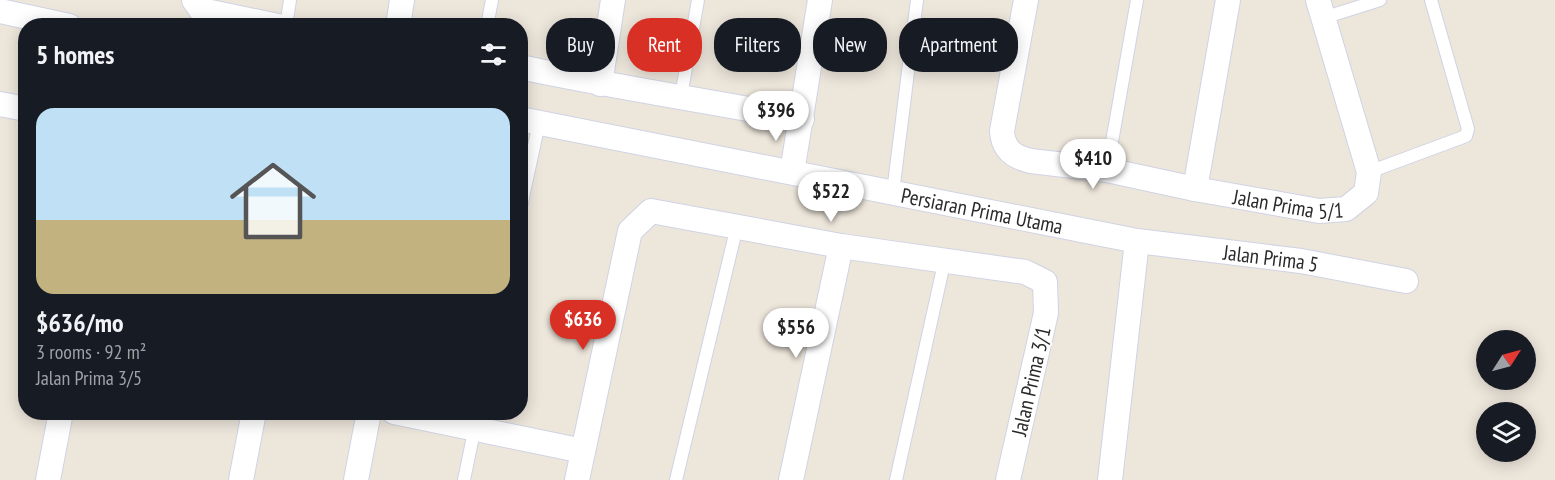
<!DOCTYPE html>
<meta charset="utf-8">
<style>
:root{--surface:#171b24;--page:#20242c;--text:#f1f3f6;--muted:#9ea1a6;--accent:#d93025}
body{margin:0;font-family:"PT Sans Narrow",sans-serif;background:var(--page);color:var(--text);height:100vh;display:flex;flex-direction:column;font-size:22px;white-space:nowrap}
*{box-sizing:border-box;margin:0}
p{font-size:20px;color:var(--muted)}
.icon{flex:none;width:33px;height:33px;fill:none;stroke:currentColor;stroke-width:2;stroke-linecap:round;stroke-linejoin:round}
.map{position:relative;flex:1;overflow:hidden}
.side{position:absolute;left:18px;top:18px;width:510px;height:402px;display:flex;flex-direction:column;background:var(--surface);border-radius:24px;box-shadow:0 3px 15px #0003}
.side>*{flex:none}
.banner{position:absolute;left:546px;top:18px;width:570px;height:54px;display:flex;gap:12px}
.needle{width:39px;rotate:54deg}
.controls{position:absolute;left:1476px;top:330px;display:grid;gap:12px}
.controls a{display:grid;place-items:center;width:60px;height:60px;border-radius:50%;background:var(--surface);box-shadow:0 3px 15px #0003;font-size:30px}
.price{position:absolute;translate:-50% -51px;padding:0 14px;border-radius:21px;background:#fff;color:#222;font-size:20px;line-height:39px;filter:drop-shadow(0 2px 3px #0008)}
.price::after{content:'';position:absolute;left:50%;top:36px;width:18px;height:14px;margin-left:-9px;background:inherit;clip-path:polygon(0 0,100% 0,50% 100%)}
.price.active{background:var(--accent);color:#fff}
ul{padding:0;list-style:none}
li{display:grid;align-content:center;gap:12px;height:318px;padding:0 18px}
li span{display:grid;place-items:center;height:186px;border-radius:18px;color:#555}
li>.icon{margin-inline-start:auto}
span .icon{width:108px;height:108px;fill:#fffc;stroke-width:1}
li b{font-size:26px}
h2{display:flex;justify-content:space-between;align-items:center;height:72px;padding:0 18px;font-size:26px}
.tag{padding:0 21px;border-radius:24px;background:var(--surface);box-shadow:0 3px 15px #0003;font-size:21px;line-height:54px}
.tag.active{background:var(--accent);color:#fff}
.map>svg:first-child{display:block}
</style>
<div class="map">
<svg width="1555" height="480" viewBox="0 0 1555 480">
<rect width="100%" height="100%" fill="#ede6db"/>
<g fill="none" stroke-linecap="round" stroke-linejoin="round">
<defs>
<g id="lane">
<polyline points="1323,18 1380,0"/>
<polyline points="286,26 290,0"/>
<polyline points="487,26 492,0"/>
<polyline points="681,96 698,0"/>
<polyline points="1107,170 1137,0"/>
<polyline points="1369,172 1466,136 1468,129 1431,0"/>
<polyline points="893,192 917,0"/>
<polyline points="520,211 539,123"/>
<polyline points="464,480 478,412"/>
<polyline points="676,480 737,226"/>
<polyline points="896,480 945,259"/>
</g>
<g id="street">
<polyline points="194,0 201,10 278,26"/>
<path id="s1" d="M 1026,0 L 1002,131 C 1003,149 1013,157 1031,161 L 1107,170 L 1195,189 L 1319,211 L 1346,209 L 1366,193 L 1369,172 L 1318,0"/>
<polyline points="0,11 69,26"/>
<polyline points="398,26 402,0"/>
<path d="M 520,67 C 614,87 708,101 802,119"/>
<polyline points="600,84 613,0"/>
<polyline points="0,104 26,109"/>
<path id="s2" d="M 520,119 L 1137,241 L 1110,480"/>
<polyline points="792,172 820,0"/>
<polyline points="1195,189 1228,0"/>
<path id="s3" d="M 1137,241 L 1301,261 L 1406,281"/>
<polyline points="394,412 583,451"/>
<polyline points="48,480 61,412"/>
<polyline points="241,480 254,412"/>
<polyline points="356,480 369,412"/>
<polyline points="577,480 630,231 651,211 841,246 1025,272 1045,282 1046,313 1008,480"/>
<polyline points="791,480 841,246"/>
</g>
</defs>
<use href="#lane" stroke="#d0d3e4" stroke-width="14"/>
<use href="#street" stroke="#d0d3e4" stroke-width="26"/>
<use href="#lane" stroke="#fff" stroke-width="12"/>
<use href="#street" stroke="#fff" stroke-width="24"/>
</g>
<g text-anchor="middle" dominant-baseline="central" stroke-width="4.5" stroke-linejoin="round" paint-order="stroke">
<g font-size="21" fill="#2a2a2a" stroke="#fff">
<text stroke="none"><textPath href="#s1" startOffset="440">Jalan Prima 5/1</textPath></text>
<text stroke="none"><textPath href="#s2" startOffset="471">Persiaran Prima Utama</textPath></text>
<text stroke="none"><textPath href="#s3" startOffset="135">Jalan Prima 5</textPath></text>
<text transform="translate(1031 381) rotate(-77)">Jalan Prima 3/1</text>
</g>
</g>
</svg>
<div class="controls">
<a><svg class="needle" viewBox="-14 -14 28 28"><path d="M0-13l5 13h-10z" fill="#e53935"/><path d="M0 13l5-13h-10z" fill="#9ea1a6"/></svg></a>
<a><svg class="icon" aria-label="layers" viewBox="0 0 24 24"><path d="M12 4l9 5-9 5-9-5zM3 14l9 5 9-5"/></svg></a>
</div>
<b class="price" style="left:776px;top:142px">$396</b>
<b class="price" style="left:1093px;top:190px">$410</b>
<b class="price" style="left:831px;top:223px">$522</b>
<b class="price active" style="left:583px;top:351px">$636</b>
<b class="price" style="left:796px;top:359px">$556</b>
<div class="banner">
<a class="tag">Buy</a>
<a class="tag active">Rent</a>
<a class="tag">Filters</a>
<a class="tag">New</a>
<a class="tag">Apartment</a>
</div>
<section class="side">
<h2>5 homes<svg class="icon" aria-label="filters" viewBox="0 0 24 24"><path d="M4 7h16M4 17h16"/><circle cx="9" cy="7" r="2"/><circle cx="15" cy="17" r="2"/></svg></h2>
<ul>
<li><span style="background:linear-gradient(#bfe0f5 60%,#c2b280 0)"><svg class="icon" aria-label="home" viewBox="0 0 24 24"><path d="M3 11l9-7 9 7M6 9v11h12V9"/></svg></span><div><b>$636/mo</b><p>3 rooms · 92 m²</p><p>Jalan Prima 3/5</p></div></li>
</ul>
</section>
</div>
